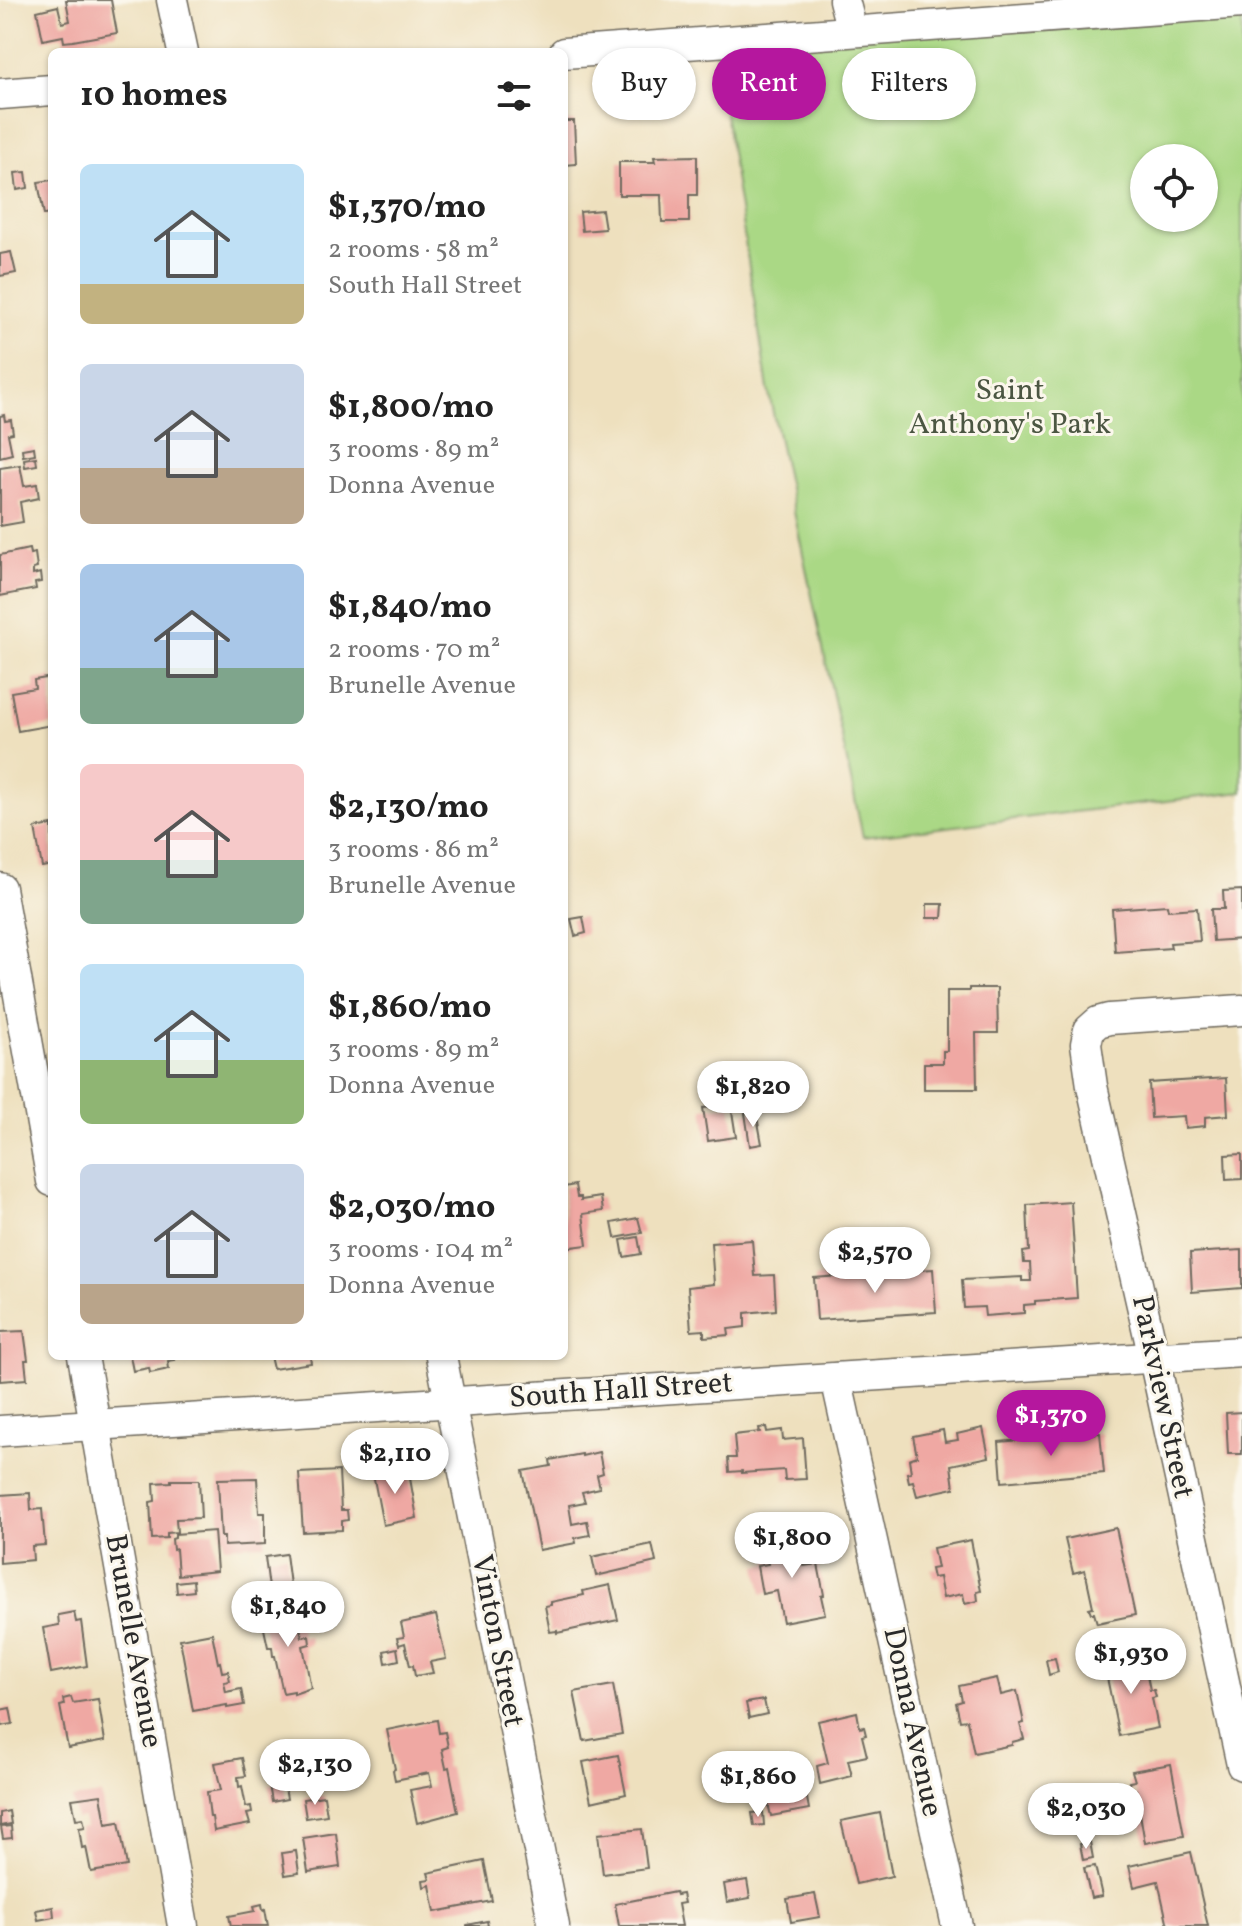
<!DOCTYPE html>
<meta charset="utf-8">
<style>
:root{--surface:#fff;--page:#f6f6f6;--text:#222;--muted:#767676;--accent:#b5179e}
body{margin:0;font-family:Vollkorn,serif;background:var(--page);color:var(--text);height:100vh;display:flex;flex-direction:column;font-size:30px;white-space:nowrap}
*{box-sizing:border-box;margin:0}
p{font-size:26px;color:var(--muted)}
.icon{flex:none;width:44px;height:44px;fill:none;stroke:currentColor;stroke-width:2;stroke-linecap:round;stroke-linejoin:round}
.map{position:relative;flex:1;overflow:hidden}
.details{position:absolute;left:48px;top:48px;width:520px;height:1312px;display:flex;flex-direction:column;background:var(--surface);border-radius:12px;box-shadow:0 2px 6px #0004}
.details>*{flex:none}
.hud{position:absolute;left:592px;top:48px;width:530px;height:72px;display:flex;gap:16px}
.controls{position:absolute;left:1130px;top:144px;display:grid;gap:16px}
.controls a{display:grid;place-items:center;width:88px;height:88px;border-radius:50%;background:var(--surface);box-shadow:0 2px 6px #0004;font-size:40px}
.price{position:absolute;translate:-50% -68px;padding:0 18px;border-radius:28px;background:#fff;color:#222;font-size:26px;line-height:52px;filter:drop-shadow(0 2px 4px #0008)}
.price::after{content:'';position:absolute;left:50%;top:48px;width:24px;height:18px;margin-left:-12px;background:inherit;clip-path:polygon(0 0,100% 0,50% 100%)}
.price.current{background:var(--accent);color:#fff}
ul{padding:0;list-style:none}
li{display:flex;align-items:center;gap:24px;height:200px;padding:0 32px}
li span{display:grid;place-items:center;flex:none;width:224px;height:160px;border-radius:12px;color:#555}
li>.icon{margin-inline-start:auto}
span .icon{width:96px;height:96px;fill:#fffc;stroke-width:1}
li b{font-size:34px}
h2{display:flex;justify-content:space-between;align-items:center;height:96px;padding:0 32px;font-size:34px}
.chip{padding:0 28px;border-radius:36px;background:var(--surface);box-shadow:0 2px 6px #0004;font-size:28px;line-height:72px}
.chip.current{background:var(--accent);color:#fff}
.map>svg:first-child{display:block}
</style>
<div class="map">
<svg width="1242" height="1926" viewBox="0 0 1242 1926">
<rect width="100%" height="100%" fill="#fbf7ec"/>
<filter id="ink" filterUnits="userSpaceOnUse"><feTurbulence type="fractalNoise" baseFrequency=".0125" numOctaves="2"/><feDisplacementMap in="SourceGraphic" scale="16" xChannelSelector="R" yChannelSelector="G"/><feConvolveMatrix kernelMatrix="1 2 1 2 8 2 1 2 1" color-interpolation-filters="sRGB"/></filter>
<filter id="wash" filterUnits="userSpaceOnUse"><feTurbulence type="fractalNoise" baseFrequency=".006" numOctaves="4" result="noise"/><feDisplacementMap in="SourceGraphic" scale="32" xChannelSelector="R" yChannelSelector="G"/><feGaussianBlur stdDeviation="1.8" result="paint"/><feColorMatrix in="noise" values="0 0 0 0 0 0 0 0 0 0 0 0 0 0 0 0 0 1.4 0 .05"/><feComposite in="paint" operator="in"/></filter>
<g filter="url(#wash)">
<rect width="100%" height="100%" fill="#eee0be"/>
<path fill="#aad885" stroke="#6a8258" stroke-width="2" fill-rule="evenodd" d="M 1242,0 L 1242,792 L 863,837 L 768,389 L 714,42 ZM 1144,158 L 1204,158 L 1204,218 L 1144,218 Z"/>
<g id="blocks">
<g fill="#efa8a3">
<polygon points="66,0 111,0 117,33 73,41 64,42 63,36 43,40 37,11 58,6 62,23 70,21"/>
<polygon points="922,84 923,96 903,99 901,88"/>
<polygon points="564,121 574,121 576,164 564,165"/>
<polygon points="697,156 697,195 689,195 689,222 662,222 661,195 619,195 619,162 655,162 654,157"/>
<polygon points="26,172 28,188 17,190 15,173"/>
<polygon points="52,180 52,214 44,215 38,182"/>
<polygon points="602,210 605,229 582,231 580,212"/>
<polygon points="11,252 16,273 0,276 0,254"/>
<polygon points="4,415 5,421 11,420 13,433 8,434 12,454 0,457 0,416"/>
<polygon points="34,447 35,454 23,456 22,449"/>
<polygon points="36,457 37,465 25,467 24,459"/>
<polygon points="20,465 24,486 37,484 39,498 20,502 23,522 0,526 0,468"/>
<polygon points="29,549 30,554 35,553 37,568 33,569 33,575 40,573 41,582 35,583 36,589 0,596 0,555"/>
<polygon points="52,677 52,725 18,731 11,692 35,688 34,680"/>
<polygon points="52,825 52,865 42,867 35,828"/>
<polygon points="1242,890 1242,939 1213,941 1211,909 1224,909 1223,891"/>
<polygon points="927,904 943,904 942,918 927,918"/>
<polygon points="1167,905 1168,910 1197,908 1200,941 1170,943 1171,948 1115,952 1112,909"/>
<polygon points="583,917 586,933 575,936 571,919"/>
<polygon points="969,988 997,988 998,1033 976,1033 977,1089 924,1089 924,1063 943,1063 943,1051 947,1051 947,991 969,991"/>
<polygon points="1226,1078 1228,1115 1205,1117 1205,1126 1185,1128 1184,1116 1151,1118 1149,1083"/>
<polygon points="731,1105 736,1137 708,1141 703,1108"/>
<polygon points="756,1111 762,1144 750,1146 745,1113"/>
<polygon points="1242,1154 1242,1179 1226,1180 1225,1155"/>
<polygon points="575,1185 577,1197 581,1197 581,1200 601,1197 603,1211 583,1214 587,1245 564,1248 564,1187"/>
<polygon points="1071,1202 1077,1298 1035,1301 1035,1304 1024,1305 1024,1313 985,1316 984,1307 964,1308 962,1280 1022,1277 1022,1281 1031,1281 1030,1263 1024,1263 1023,1252 1029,1251 1027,1205"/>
<polygon points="638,1218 642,1233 615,1238 612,1223"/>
<polygon points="638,1237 641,1254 624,1257 621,1240"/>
<polygon points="752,1240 755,1276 774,1275 776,1310 745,1313 745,1327 728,1329 729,1335 704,1337 704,1330 691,1331 688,1287 714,1284 711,1243"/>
<polygon points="1242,1250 1242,1288 1192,1292 1190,1253"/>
<polygon points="933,1269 936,1312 817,1320 814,1278"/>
<polygon points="24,1331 28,1360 25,1360 27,1379 0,1381 0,1332"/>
<polygon points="130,1356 174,1356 175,1360 168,1361 169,1369 150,1373 149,1368 133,1371"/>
<polygon points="270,1356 310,1356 311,1363 273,1369"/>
<polygon points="1242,1412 1242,1454 1228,1454 1226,1413"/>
<polygon points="766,1427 767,1432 782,1430 783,1440 803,1438 806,1479 785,1480 784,1470 742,1473 742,1471 729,1472 728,1458 736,1458 734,1435 760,1432 759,1428"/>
<polygon points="983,1428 989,1457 951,1465 954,1488 917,1496 913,1481 909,1482 907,1473 911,1472 909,1459 917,1456 913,1436 943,1430 945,1442 958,1440 957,1434"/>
<polygon points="1100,1433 1104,1473 1002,1482 999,1442"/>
<polygon points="599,1452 603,1473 597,1475 600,1488 582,1492 585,1502 569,1505 572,1524 587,1521 590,1535 575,1538 576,1543 539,1550 523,1471 551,1466 550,1460 582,1454 582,1456"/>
<polygon points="408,1467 417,1518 383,1525 373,1474"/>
<polygon points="339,1471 341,1510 347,1510 348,1520 342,1521 342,1530 303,1532 299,1473"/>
<polygon points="257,1478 259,1513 265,1513 265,1544 224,1546 224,1537 221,1537 218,1479"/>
<polygon points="171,1480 199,1480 201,1518 176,1519 177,1532 167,1533 167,1538 152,1539 150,1502 155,1501 154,1483 171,1482"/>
<polygon points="30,1493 31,1510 42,1509 45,1545 32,1546 33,1560 0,1563 0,1495"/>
<polygon points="1116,1528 1135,1615 1097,1623 1094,1613 1091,1613 1089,1608 1093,1607 1085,1570 1073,1573 1065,1539"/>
<polygon points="214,1531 217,1571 178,1575 176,1549 173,1550 172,1539 175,1538 175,1534"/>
<polygon points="798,1537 804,1566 818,1564 824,1595 821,1596 825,1614 783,1622 777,1591 762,1594 757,1566 768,1564 764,1543"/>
<polygon points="971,1540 981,1591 977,1592 978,1601 965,1604 963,1594 943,1598 939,1577 933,1578 931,1569 937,1568 933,1548"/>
<polygon points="652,1544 656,1562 596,1576 592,1557"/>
<polygon points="286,1554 290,1585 269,1588 265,1557"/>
<polygon points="193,1580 194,1591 177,1593 176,1582"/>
<polygon points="610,1585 618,1620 557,1633 557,1631 550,1632 545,1606 551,1605 551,1602 584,1595 583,1591"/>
<polygon points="296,1609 302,1637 309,1636 310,1644 303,1646 311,1688 294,1694 294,1691 283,1693 275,1656 273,1656 272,1647 268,1647 261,1615"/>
<polygon points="74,1612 76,1622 81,1621 87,1666 51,1673 43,1628 59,1625 58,1615"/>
<polygon points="436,1615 446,1659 430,1662 433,1673 415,1676 413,1665 410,1666 405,1643 399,1645 397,1638 404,1637 401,1623"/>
<polygon points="212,1633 218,1663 220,1662 222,1672 228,1671 230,1681 224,1682 226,1692 241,1689 244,1705 227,1708 227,1705 193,1711 180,1639"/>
<polygon points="397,1648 399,1660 386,1663 384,1651"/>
<polygon points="1143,1655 1150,1690 1154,1690 1156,1697 1152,1698 1158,1728 1119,1736 1104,1663"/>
<polygon points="1055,1658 1058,1672 1049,1675 1046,1660"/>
<polygon points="997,1678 1001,1695 1017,1691 1024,1723 1020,1724 1024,1739 1012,1742 1012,1745 974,1753 967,1720 960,1721 956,1703 962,1701 959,1686"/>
<polygon points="613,1685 622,1734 584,1741 574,1692"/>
<polygon points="71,1697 73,1703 98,1699 105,1741 68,1748 60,1706 64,1705 63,1699"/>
<polygon points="764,1700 767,1714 749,1718 746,1703"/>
<polygon points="10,1708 13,1724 1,1726 0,1710"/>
<polygon points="857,1712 860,1728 864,1727 866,1735 862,1736 867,1756 848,1760 852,1776 820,1784 817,1766 828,1763 818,1721"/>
<polygon points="437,1720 439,1733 445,1732 448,1747 442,1749 446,1768 449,1767 458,1812 417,1823 410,1790 432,1786 429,1773 395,1780 393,1770 395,1769 387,1730"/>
<polygon points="618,1755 626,1794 591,1802 583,1762"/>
<polygon points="242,1758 246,1776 238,1777 239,1787 242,1786 246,1807 251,1806 252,1813 247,1814 250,1824 214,1831 212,1817 210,1817 207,1792 221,1790 215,1763"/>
<polygon points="1171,1764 1184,1836 1145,1843 1136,1790 1131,1791 1129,1782 1135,1781 1132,1771"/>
<polygon points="743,1773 752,1778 748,1784 740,1779"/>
<polygon points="284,1782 287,1799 272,1802 269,1785"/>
<polygon points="805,1787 809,1809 771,1816 766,1795"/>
<polygon points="101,1795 106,1824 119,1822 127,1866 91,1872 86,1847 82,1848 79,1828 85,1827 83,1818 76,1819 72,1799"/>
<polygon points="324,1796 327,1815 306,1818 303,1799"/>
<polygon points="9,1811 11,1824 0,1826 0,1813"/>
<polygon points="763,1812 764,1825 754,1826 752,1813"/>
<polygon points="880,1813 892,1876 856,1884 841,1821"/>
<polygon points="11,1826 12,1838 3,1839 1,1827"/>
<polygon points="642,1829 647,1868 603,1874 598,1834"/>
<polygon points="336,1833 340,1867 308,1872 303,1838"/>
<polygon points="1090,1842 1093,1858 1083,1860 1080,1844"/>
<polygon points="296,1851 299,1873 285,1875 282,1853"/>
<polygon points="1191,1852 1208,1926 1168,1926 1158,1881 1134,1887 1129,1866"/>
<polygon points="484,1861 492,1901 435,1912 430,1885 424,1887 423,1880 430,1879 428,1873"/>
<polygon points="1095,1866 1102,1896 1091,1898 1084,1868"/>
<polygon points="747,1880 750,1898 727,1902 724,1884"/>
<polygon points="675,1892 676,1895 682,1894 684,1903 678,1904 682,1926 619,1926 615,1904"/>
<polygon points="815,1894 820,1917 791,1922 787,1899"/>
<polygon points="262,1904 263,1910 265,1909 268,1926 231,1926 229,1916 255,1911 254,1906"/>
<polygon points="53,1907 54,1917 38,1920 36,1910"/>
<polygon points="487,1921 488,1926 467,1926 467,1925"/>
</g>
</g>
</g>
<g filter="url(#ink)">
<use href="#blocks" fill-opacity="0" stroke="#6f6a5e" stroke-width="2"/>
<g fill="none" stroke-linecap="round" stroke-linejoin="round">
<defs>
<g id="minor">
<polyline points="172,0 183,52"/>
<polyline points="844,0 852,31"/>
<polyline points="564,53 1242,3"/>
<polyline points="0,94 52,90"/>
<polyline points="0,888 52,1181"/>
<polyline points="1242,1010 1109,1019 1098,1022 1089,1030 1086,1044 1092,1086 1154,1358 1242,1765"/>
<polyline points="83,1356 183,1926"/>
<polyline points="441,1356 554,1926"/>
<polyline points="836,1378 957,1926"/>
<polyline points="0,1431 1242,1352"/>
</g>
</defs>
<use href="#minor" stroke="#6f6a5e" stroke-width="33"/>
<use href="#minor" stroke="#fff" stroke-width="30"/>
</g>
</g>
<g text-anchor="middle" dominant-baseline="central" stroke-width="6" stroke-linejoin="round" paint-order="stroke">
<g font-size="30" fill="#4b5642" stroke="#fbf7ec">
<text x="1010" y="391">Saint<tspan x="1010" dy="34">Anthony's Park</tspan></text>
</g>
<g font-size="30" fill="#2b2b2b" stroke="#fbf7ec">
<text transform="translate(621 1391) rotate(-4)">South Hall Street</text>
<text transform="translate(1162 1397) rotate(78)">Parkview Street</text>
<text transform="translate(133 1641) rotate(80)">Brunelle Avenue</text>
<text transform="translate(497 1641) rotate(79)">Vinton Street</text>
<text transform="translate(912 1722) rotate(78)">Donna Avenue</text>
</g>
</g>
</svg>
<div class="controls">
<a><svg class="icon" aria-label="locate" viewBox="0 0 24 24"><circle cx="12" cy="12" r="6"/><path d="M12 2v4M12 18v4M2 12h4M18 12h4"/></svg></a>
</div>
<b class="price" style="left:753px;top:1129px">$1,820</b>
<b class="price" style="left:875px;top:1295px">$2,570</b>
<b class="price current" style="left:1051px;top:1458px">$1,370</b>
<b class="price" style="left:395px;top:1496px">$2,110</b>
<b class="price" style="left:792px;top:1580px">$1,800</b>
<b class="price" style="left:288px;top:1649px">$1,840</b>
<b class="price" style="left:1131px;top:1696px">$1,930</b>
<b class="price" style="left:315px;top:1807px">$2,130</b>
<b class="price" style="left:758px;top:1819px">$1,860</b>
<b class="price" style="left:1086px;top:1851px">$2,030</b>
<div class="hud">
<a class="chip">Buy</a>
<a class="chip current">Rent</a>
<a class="chip">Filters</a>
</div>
<section class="details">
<h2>10 homes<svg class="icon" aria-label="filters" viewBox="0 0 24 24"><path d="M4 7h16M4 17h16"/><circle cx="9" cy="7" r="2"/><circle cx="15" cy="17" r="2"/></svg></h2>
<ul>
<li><span style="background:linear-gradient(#bfe0f5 75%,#c2b280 0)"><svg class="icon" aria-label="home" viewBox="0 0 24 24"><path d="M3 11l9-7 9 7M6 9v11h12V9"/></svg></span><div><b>$1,370/mo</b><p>2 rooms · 58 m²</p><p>South Hall Street</p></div></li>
<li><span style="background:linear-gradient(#c9d6e8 65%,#b9a48a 0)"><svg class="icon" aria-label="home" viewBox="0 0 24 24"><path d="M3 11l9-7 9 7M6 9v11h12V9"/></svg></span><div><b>$1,800/mo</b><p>3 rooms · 89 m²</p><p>Donna Avenue</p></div></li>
<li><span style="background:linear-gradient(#a9c7e8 65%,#7fa58c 0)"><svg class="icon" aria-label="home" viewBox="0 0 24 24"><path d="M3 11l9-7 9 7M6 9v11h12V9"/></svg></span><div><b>$1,840/mo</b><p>2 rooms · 70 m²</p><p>Brunelle Avenue</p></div></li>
<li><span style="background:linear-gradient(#f6c9c9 60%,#7fa58c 0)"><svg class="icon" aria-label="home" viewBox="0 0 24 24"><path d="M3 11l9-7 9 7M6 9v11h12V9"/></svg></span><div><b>$2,130/mo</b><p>3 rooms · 86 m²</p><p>Brunelle Avenue</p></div></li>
<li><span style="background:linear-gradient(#bfe0f5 60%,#8fb573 0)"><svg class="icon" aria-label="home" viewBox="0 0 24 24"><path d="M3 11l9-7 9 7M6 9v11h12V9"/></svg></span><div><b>$1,860/mo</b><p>3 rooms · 89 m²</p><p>Donna Avenue</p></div></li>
<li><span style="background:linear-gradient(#c9d6e8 75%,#b9a48a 0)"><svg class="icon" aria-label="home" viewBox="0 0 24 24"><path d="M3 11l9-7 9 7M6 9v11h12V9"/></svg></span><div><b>$2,030/mo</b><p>3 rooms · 104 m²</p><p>Donna Avenue</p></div></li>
</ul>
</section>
</div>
